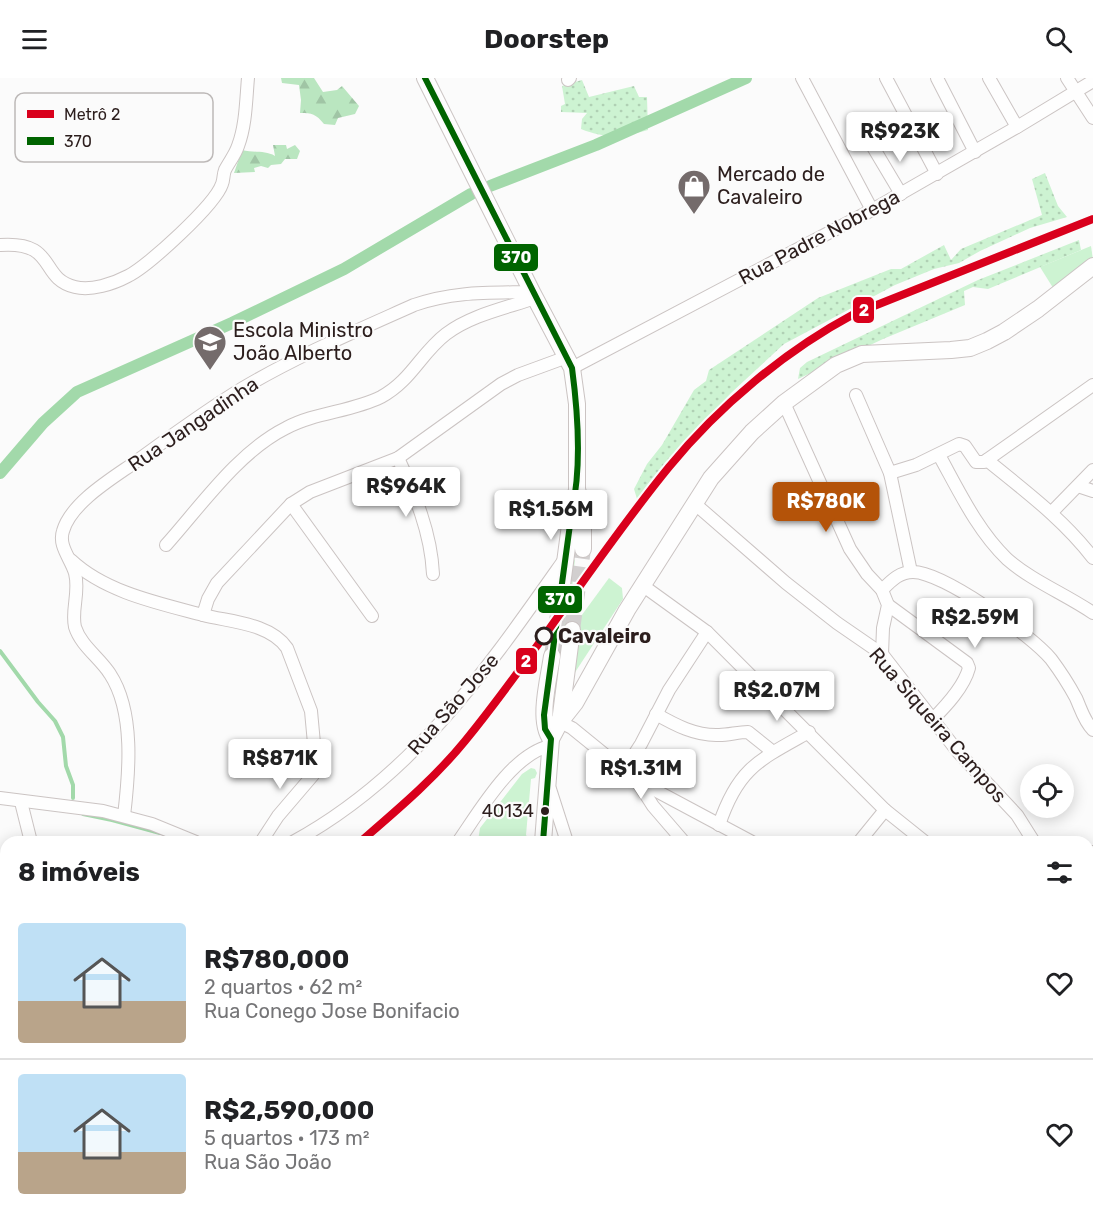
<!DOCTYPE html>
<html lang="pt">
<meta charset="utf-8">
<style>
:root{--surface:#fff;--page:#f6f6f6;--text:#202124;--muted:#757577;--line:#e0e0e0;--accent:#b45309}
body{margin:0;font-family:Rubik,sans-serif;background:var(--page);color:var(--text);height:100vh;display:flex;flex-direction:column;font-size:22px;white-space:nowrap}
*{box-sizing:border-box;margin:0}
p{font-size:20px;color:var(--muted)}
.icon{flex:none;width:33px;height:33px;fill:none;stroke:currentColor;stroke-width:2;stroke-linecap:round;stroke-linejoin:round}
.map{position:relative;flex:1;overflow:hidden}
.drawer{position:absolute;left:0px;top:758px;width:1094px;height:386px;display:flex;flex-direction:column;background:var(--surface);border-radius:18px 18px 0 0;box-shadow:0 3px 15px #0003}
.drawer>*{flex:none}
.tools{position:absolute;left:1020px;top:686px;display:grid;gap:12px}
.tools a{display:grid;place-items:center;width:54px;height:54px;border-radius:50%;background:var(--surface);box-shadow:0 3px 15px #0003;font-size:30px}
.price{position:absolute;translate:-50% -51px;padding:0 14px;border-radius:6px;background:#fff;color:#222;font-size:20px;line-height:39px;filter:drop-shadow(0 2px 3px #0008)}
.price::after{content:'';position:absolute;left:50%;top:36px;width:18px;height:14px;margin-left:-9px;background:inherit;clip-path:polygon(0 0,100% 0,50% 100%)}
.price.current{background:var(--accent);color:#fff}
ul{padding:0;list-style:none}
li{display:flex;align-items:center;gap:18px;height:150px;padding:0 18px}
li+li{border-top:2px solid var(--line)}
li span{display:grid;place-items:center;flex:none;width:168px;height:120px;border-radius:6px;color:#555}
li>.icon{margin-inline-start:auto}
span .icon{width:72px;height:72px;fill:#fffc;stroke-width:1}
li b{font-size:26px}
h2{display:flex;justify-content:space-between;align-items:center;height:72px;padding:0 18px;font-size:26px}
header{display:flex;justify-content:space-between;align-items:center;height:78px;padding:0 18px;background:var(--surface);font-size:27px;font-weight:700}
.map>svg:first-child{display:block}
</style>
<header><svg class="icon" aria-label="menu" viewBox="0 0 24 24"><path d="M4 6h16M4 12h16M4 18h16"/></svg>Doorstep<svg class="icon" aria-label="search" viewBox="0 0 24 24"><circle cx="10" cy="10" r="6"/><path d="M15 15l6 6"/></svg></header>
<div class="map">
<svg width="1093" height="1142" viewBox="0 0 1093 1142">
<defs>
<pattern id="grass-dots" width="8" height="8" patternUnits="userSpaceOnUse" patternTransform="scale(1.5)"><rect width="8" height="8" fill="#cdf3d2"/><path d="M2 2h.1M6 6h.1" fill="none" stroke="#b0d0b4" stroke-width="1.8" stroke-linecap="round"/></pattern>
<pattern id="forest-firs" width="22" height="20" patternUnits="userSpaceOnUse" patternTransform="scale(1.5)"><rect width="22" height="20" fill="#bae6c0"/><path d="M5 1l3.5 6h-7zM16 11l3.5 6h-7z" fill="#a0c5a5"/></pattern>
</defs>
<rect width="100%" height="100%" fill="#fbfbfb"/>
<g fill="url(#grass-dots)">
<path d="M 582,2 L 589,19 L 634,8 L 639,19 L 647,19 L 648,52 C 624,59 605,61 581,51 L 582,41 L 587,35 L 561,34 L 561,28 L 565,26 L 562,8 Z"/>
<polygon points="1045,95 1058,128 1067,139 1030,150 980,173 959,185 934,191 895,207 784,266 731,315 690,359 670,388 637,421 634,411 647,386 662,367 694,312 706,303 709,292 818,220 891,191 901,191 944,167 951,182 961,171 1042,137 1032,101"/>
<polygon points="1079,162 1081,172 988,211 973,209 964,213 965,227 883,261 798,301 800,290 807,284 978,202"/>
</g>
<g fill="url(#forest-firs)">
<path d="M 281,0 L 314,0 L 323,14 L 337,12 L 342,8 L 359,28 L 355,36 L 338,40 L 335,47 L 324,46 C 316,36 312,35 300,35 L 301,22 L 299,7 L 282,5 Z"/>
<path d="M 273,67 L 286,67 L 287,71 L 295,67 L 300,73 L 297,81 L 285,81 L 281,86 L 271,87 L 268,90 L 261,88 L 254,90 L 255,94 L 234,95 L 242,72 C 254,75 265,72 275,78 Z"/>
<polygon points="6,1009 6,1137 130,1137 132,1142 0,1142 0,1012"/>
</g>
<g fill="#cdf3d2">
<polygon points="1091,168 1093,182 1055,213 1040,189"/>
<polygon points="575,481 568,551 552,643 569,490"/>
<polygon points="609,500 622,510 623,521 570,602 576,545"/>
<polygon points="531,690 535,691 537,695 535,700 531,701 526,757 530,763 478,763 480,750 522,696"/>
</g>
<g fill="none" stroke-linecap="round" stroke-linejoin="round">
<g stroke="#a2d9aa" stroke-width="4">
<polyline points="0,573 38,624 55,643 63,659 66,688 73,707 73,720"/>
<polyline points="83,736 112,742 160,755"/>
</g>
<g stroke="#a2d9aa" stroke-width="12">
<polyline points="490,108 596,67 746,0"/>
<polyline points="0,395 43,345 77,314 232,245 344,191 471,116"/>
</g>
<g stroke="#d2cfcf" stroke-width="16" stroke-dasharray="16 8" stroke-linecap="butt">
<polyline points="572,552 583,471"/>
<polyline points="552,578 560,522"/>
</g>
<defs>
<g id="street">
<polyline points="802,0 872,132"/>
<polyline points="886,0 937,96"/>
<polyline points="937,0 975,74"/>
<polyline points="989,0 1017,49"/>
<polyline points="1067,0 1093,40"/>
<polyline points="568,2 570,0"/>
<polyline points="873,69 901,116"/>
<path d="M 0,167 C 58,163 38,200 75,209 C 91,213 113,206 128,198 C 148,188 215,127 222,106 C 224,101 223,97 225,92 C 229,84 235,77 238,68 C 246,47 246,22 248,0"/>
<polyline points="572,290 872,132 1017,49 1093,3"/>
<polyline points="856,317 890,395 911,494"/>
<polyline points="784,325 850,471 867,496 882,512 888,527 883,550 882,576"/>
<path d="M 939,377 C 959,413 977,452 1007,481 C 1032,503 1065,516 1093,535"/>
<path d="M 398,380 C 415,417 431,454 433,496"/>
<path d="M 987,382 C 1025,413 1063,441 1093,480"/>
<polyline points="890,395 916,387 959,366 965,368 976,384 984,384 1093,307"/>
<polyline points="1078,408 1093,413"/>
<polyline points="694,425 786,505 837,545 882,576 958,674 1017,737 1034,764"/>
<polyline points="291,426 372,538"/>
<polyline points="1052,434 1093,392"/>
<path d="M 166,467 C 201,428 238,374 286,350 C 316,334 351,334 381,319 C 411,303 421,275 446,256 C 471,237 506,230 535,220"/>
<path d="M 71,482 C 105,514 158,525 203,537 C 230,544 270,545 287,570 L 311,633 L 316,687 L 313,697 L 278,738 L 261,764"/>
<polyline points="642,507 707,554 885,732 925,764"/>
<path d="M 882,512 C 891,503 899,494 913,494 C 943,494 1031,557 1051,581 C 1060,593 1069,607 1076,620 C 1081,631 1084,643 1093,652"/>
<path d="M 888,527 L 967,585 L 969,590 C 964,609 946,628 932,642"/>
<polyline points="203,537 208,521 217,505 291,426 310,414 398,380 501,306 518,297 567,279"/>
<path d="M 656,636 C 675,647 696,658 719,657 C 729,657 738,654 748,654 L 773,674"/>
<polyline points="554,644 560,644 572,650 636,702 752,764"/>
<polyline points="623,694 641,666 669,612 707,554"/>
<polyline points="639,706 653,728 684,764"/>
<polyline points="550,711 567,764"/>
<polyline points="0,720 103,733 152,746 196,764"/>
<polyline points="21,724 31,764"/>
<path d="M 124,738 C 129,696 135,634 110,596 C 100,580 81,568 75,549 C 71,532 80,514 75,495 C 71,481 58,468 63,453 C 71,425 111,401 134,385 C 170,359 205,333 243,310 C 297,278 356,253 414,227 C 455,213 489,215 532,214"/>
<path d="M 719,747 C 738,690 759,682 809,654"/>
<path d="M 293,764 C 414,698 487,591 564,482"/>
<path d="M 458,764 C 479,734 512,676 550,668"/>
<polyline points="859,764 885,732"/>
<polyline points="1088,777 1093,774"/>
<polyline points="1088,856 1093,856"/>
<polyline points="0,867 6,865"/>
<polyline points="0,937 6,935"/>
<polyline points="1088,1002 1093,1033"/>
<polyline points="504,1137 508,1142"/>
<polyline points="820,1137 825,1142"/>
<polyline points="977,1137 980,1142"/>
<polyline points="417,1142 423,1137"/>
<polyline points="626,1142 631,1137"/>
<polyline points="916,1142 921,1137"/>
</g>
<g id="secondary">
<polyline points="425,0 532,214 572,290 577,326 577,411 583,434 583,471"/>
<polyline points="560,522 572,432 577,412"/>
<polyline points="560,644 575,625 627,532 711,400 752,354 784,325 836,287 862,276 951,272 970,270 987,263 1004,254 1038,231 1093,188"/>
<path d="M 551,661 C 537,643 549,600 552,578"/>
<polyline points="543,764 551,661 560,644 572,552"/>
<polyline points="662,1137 667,1142"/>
</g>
</defs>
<use href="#street" stroke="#cbc4c3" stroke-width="14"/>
<use href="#secondary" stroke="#cbc4c3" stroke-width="18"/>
<use href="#street" stroke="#fefefe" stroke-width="12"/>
<use href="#secondary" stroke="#fefefe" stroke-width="16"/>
<defs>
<polyline id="rail" points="0,897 6,895"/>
</defs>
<use href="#rail" stroke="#d0cfcf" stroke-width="6"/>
<use href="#rail" stroke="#fbfbfb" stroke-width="4" stroke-dasharray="11" stroke-linecap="butt"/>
<defs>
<path id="bus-1" d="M 425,0 L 572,290 C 578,335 582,388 572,432 L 544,637 L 545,651 L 551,661 L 543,764"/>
</defs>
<use href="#bus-1" stroke="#fbfbfb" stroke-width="10"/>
<use href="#bus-1" stroke="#006400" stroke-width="6"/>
<defs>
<path id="metro-1" d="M 360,764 C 397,732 434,701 465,663 C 537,575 597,477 669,389 C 719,328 785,273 854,236 L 1093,141"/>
</defs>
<use href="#metro-1" stroke="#fbfbfb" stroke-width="12"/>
<use href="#metro-1" stroke="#d9001c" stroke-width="8"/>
</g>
<defs>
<symbol id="shop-pin" viewBox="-11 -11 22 30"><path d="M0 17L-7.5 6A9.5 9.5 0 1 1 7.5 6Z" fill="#746b6b" stroke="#fbfbfb"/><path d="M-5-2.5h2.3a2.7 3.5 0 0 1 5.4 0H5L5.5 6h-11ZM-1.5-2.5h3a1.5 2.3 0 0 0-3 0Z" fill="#fff"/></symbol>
<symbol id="school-pin" viewBox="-11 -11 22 30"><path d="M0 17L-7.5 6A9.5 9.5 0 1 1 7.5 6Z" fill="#746b6b" stroke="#fbfbfb"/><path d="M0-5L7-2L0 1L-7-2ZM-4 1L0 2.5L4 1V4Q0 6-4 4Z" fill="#fff"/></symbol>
</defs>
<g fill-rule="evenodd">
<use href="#shop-pin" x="675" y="89" width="38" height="52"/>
<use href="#school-pin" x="191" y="245" width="38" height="52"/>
</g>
<circle fill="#fbfbfb" stroke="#2c1e1d" stroke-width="3" cx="544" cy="558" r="8"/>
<circle fill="#2c1e1d" stroke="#fbfbfb" stroke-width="2" cx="545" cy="733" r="5"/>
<g text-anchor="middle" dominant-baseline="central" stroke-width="4.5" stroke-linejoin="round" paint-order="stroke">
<g font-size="18" fill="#2c1e1d" stroke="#fbfbfb" text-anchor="end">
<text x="534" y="733">40134</text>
</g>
<g font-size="20" fill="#2c1e1d" stroke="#fbfbfb" text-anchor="start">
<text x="717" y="96">Mercado de<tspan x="717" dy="23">Cavaleiro</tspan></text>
<text x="233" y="252">Escola Ministro<tspan x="233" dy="23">João Alberto</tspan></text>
</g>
<g font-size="20" fill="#2c1e1d" stroke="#fbfbfb">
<text transform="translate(819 159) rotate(-28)">Rua Padre Nobrega</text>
<text transform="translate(193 346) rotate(-34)">Rua Jangadinha</text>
<text transform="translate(453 626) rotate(-49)">Rua São Jose</text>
<text transform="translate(938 647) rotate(49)">Rua Siqueira Campos</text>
</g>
<g font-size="20" font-weight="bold" fill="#2c1e1d" stroke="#fbfbfb" text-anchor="start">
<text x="558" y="558">Cavaleiro</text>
</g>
</g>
<rect x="15" y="15" width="198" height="69" rx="9" fill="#fbfbfb" stroke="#bdb9b8" stroke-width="1.5"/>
<rect x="27" y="32" width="27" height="8" fill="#d9001c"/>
<rect x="27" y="59" width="27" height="8" fill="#006400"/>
<g font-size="16" fill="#2c1e1d">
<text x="64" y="42">Metrô 2</text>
<text x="64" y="69">370</text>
</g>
<g stroke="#fbfbfb" stroke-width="2">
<rect x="493" y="165" width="46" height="29" rx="6" fill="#006400"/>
<rect x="852" y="218" width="23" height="28" rx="6" fill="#d9001c"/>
<rect x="537" y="507" width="46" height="29" rx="6" fill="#006400"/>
<rect x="515" y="569" width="23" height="28" rx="6" fill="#d9001c"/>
</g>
<g font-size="16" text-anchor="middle" font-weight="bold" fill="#fff">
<text x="516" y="185">370</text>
<text x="864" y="238">2</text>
<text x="560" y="527">370</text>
<text x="526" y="589">2</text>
</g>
</svg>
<div class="tools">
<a><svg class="icon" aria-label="locate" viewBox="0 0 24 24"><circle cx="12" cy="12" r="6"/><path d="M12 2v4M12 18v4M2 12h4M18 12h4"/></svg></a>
</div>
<b class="price" style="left:900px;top:85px">R$923K</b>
<b class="price" style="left:406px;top:440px">R$964K</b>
<b class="price current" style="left:826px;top:455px">R$780K</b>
<b class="price" style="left:551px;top:463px">R$1.56M</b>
<b class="price" style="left:975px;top:571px">R$2.59M</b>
<b class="price" style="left:777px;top:644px">R$2.07M</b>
<b class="price" style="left:280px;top:712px">R$871K</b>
<b class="price" style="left:641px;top:722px">R$1.31M</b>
<section class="drawer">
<h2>8 imóveis<svg class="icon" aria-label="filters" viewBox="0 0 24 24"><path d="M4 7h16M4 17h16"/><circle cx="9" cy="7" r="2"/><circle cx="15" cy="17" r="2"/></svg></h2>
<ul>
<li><span style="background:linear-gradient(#bfe0f5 65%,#b9a48a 0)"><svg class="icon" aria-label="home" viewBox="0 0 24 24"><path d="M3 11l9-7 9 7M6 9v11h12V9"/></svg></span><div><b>R$780,000</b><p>2 quartos · 62 m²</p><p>Rua Conego Jose Bonifacio</p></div><svg class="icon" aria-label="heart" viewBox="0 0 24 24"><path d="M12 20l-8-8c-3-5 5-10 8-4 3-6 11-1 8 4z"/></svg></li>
<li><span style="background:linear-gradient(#bfe0f5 65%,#b9a48a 0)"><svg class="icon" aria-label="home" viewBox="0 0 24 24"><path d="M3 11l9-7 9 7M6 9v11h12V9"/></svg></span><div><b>R$2,590,000</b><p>5 quartos · 173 m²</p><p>Rua São João</p></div><svg class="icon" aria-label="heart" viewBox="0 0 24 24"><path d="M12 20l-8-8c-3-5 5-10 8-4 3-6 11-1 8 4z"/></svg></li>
</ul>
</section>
</div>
